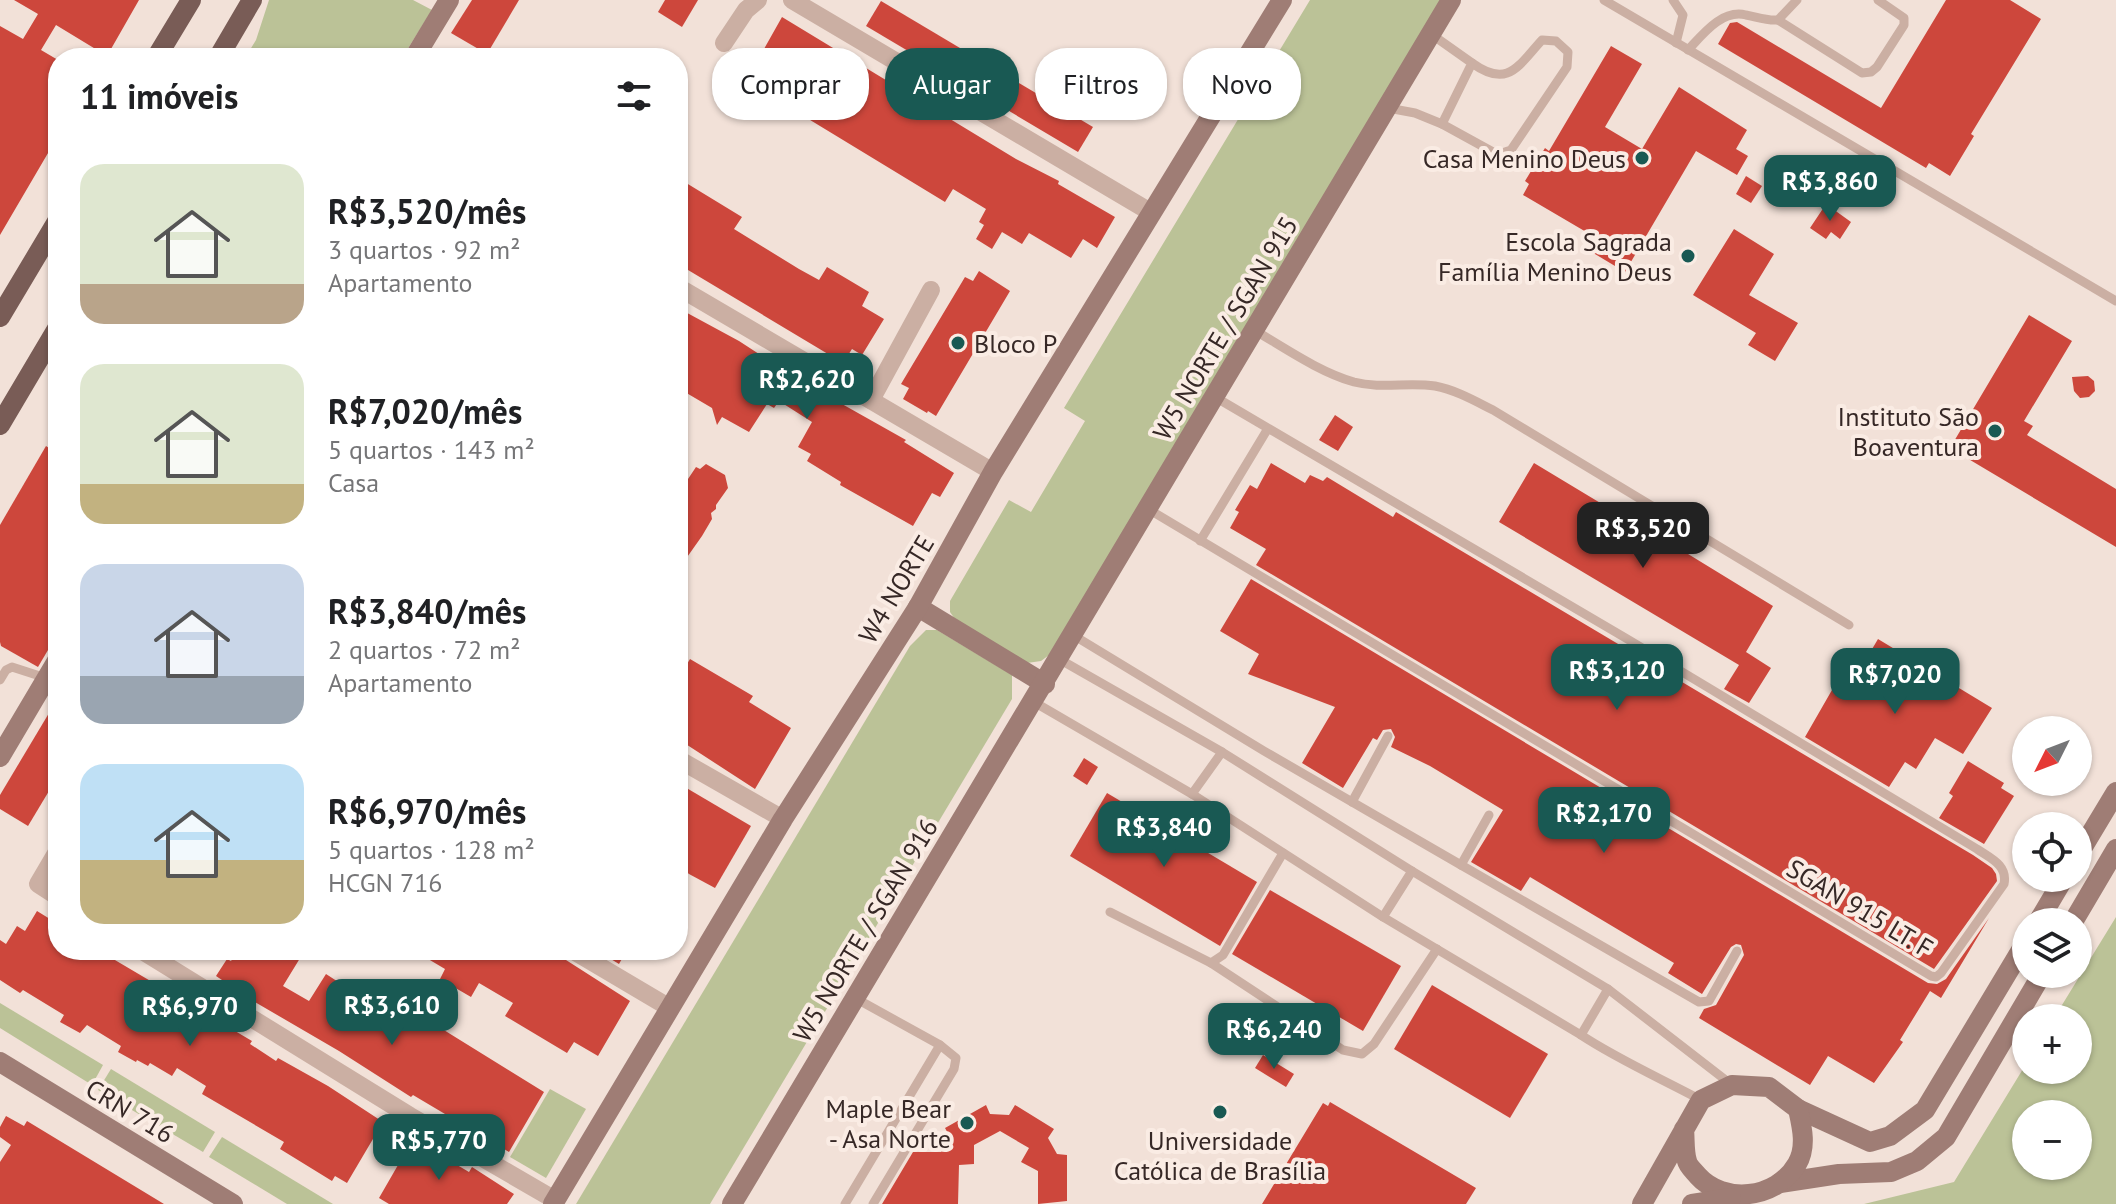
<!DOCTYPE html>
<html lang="pt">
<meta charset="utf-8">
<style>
:root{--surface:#fff;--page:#f2f2f2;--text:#202124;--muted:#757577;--accent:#195953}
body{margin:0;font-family:"PT Sans",sans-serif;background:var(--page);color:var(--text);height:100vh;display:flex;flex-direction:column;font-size:30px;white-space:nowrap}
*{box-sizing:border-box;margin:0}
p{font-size:26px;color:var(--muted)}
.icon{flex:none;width:44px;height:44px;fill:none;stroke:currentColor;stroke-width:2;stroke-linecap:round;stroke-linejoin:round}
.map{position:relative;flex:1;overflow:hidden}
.panel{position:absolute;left:48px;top:48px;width:640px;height:912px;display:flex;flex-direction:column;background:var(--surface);border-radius:32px;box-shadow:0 2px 6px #0004}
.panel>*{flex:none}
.top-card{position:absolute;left:712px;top:48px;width:760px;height:72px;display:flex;gap:16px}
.needle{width:52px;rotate:228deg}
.fabs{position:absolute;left:2012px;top:716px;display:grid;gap:16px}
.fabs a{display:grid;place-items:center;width:80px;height:80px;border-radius:50%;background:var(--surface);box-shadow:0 2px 6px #0004;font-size:40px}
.price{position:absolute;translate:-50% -68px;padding:0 18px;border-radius:16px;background:var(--accent);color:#fff;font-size:26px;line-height:52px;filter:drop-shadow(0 2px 4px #0008)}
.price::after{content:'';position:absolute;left:50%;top:48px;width:24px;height:18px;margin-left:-12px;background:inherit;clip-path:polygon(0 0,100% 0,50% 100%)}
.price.current{background:#222;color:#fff}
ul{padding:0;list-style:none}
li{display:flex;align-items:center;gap:24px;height:200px;padding:0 32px}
li span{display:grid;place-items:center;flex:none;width:224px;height:160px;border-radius:24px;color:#555}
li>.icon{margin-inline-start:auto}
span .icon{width:96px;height:96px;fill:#fffc;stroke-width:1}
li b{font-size:34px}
h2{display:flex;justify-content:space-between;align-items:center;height:96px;padding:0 32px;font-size:34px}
.pill{padding:0 28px;border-radius:32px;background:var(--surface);box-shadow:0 2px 6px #0004;font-size:28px;line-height:72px}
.pill.current{background:var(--accent);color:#fff}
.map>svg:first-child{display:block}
</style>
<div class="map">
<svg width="2116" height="1204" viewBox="0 0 2116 1204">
<rect width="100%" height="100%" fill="#f2e1d8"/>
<g fill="#bbc297" fill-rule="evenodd">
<polygon points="269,0 413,0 432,10 402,58 245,58 256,40"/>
<polygon points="1310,0 1442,0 1049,655 1041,661 1027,663 957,622 950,612 950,601 1009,500 1031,512 1085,421 1064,408"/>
<polygon points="926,630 937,630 1012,675 1012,699 710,1204 576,1204 910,646"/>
<path d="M 2116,917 L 2116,1204 L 1864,1204 L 1954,1182 L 2026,1064 L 2026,1070 L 2078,1070 L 2078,1018 L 2054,1018 ZM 2026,1114 L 2078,1114 L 2078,1166 L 2026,1166 Z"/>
<polygon points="0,1003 103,1065 92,1085 0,1028"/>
<polygon points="111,1069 215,1132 203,1152 98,1090"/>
<polygon points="550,1089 586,1109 546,1178 510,1157"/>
<polygon points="222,1137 333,1204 287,1204 282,1201 209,1157"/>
</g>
<g fill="#cd473c">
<polygon points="14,0 139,0 107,56 56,25 41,50 58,60 58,136 0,235 0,26 23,39 38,14"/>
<polygon points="472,0 519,0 487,54 451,33"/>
<polygon points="665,0 698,0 682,27 658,12"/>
<polygon points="1946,0 2010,0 2041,19 1971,134 1974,136 1950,176 1929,163 1926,168 1718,44 1730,23 1737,22 1881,108"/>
<polygon points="881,1 1093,127 1078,152 866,26"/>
<polygon points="782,17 1016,159 1059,181 1058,184 1115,217 1097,248 1083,239 1071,258 1029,233 1022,244 1002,232 992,249 976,239 984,225 979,222 986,209 953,189 945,202 746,81"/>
<polygon points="1611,46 1642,64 1605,127 1642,149 1679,87 1747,130 1736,149 1748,156 1737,175 1696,151 1625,272 1585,248 1593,236 1523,195 1529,184 1525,181 1536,163 1545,148 1549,151"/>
<polygon points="1746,176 1762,186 1751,203 1736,194"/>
<polygon points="678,178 742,217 734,229 799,269 819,280 827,267 869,292 862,306 884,319 862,355 852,349 843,363 678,264"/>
<polygon points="1826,204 1851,222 1840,239 1831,232 1826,239 1810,228"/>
<polygon points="1734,229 1774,254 1749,295 1798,323 1775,361 1748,345 1756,333 1693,295"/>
<polygon points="979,271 1010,291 936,416 928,411 927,413 903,399 909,388 901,384 965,277 973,281"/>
<polygon points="678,308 739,341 794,377 906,440 904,442 954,473 940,497 932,493 913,526 840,485 841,482 807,461 811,454 798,447 812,422 779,401 774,408 767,404 749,432 722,417 717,425 712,408 678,388"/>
<polygon points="2029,315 2072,341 2024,421 2033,426 2027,435 2116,489 2116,547 1950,448"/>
<polygon points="2088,376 2094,381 2095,391 2089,397 2080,398 2074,391 2072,377"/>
<polygon points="1335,415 1353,427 1338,451 1319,440"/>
<polygon points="46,446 58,454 58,633 38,667 1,646 0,642 0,525"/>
<polygon points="1271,463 1305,483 1310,475 1323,481 1327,477 1393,517 1396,512 1973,855 1992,868 1996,874 1997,881 1934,969 1256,565 1266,549 1230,528 1239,512 1235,510 1250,485 1257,489"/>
<polygon points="1534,463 1607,507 1608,505 1773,606 1746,652 1771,668 1749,703 1724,689 1739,665 1499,522"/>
<polygon points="706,464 725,475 728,488 716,505 716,509 711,513 712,519 702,536 678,570 678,494 696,467 700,469"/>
<polygon points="1251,579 1928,983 1937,984 1946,979 1989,918 1941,998 1930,991 1900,1040 1903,1042 1874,1083 1828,1056 1810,1085 1699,1018 1704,1009 1716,1005 1744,955 1741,945 1736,944 1731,947 1702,994 1668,973 1674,963 1530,877 1521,891 1471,862 1503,810 1430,766 1391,747 1395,737 1391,729 1383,730 1377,740 1373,738 1343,788 1302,763 1335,707 1248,674 1259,654 1220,631"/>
<polygon points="1878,639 1992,708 1963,754 1935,738 1916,769 1905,762 1889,787 1805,737 1836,683 1848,690"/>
<polygon points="678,659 687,664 690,659 753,696 749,702 791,728 755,789 678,739"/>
<polygon points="58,698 58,776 28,826 0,809 0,795"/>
<polygon points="1084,758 1098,767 1087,785 1073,776"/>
<polygon points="1968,761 2004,783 2001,788 2014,796 1984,844 1939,818 1953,796 1949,793"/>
<polygon points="678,783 751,826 715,888 689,874 678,865"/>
<polygon points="1107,793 1257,882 1220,946 1070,856"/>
<polygon points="1270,890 1401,966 1363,1031 1232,954"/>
<polygon points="37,911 58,924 58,950 98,950 252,1041 250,1044 276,1061 278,1058 328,1086 383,1122 347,1183 335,1176 332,1181 280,1149 284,1142 202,1094 206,1086 177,1068 172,1076 150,1063 148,1066 137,1060 136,1062 118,1052 121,1046 87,1025 80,1033 60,1022 64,1015 23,990 20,993 0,980 0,940 6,944 17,926 25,931"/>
<polygon points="238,950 305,950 283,986 309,1001 326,974 369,1002 412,1024 418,1014 544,1092 509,1152 413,1095 411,1097 339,1051 224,984 225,982 216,976 227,959 231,961"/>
<polygon points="413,950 560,950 566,960 630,1001 598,1056 574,1042 567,1053 505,1016 513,1003 479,983 471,997 440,979 445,969"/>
<polygon points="596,950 627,950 619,964"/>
<polygon points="1432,985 1548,1054 1510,1118 1394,1049"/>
<polygon points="1263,1055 1294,1074 1286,1087 1255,1068"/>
<polygon points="1330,1102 1476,1188 1466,1204 1262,1204 1323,1103 1328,1106"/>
<polygon points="986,1105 990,1114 1009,1115 1015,1105 1054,1129 1048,1138 1057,1154 1067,1155 1067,1201 1038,1204 1038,1171 1021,1162 1029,1148 1000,1131 974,1145 974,1164 959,1165 958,1204 882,1204 913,1152 941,1152 950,1137 945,1128"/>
<polygon points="6,1116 24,1126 27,1121 164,1204 0,1204 0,1162 11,1145 0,1137 0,1127"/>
<polygon points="413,1139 469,1172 472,1167 514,1194 507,1204 389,1204 379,1198"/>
</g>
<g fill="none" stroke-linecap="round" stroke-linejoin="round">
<g stroke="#cbafa3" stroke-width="9">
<polyline points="1604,0 2116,301"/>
<polyline points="1673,0 1683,15 1676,43"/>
<polyline points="1778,20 1862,73 1871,72 1877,67 1904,25 1904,18 1878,0"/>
<path d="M 1688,50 C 1703,34 1722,9 1746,15 C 1757,17 1766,21 1778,20 L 1797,0"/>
<polyline points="1388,108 1415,113 1442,124 1472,63 1431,34"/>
<path d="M 1442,124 L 1493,152 L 1502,153 L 1511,150 L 1567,67 L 1568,52 L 1556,41 L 1542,40 C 1518,66 1508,89 1472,63"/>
<path d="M 1254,330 C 1285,348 1319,372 1354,382 C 1381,389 1408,382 1435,386 C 1456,390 1475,401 1493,410 L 1849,625"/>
<path d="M 1148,509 L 1931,976 L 1936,977 L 1941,973 L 2004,884 C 2008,865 1990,858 1977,849 L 1629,640 L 1215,397"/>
<polyline points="1200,541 1267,430"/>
<polyline points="1073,635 1264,751 1461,865 1489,815"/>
<polyline points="0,680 6,670 12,667 46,678"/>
<polyline points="1034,702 1192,794 1383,917 1581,1035 1608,989 1412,871 1222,752 1059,659"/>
<polyline points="1192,794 1222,752"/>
<polyline points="1352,802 1388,736"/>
<polyline points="1461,865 1699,1002 1709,1001 1737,951"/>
<polyline points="1110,912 1211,963 1223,955 1283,853"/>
<polyline points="1383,917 1412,871"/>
<polyline points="1211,963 1343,1050 1362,1054 1374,1044 1437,949"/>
<polyline points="1608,989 1732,1085"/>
<path d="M 1581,1035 C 1617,1059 1662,1079 1701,1100"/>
<polyline points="845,1204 940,1045 855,998"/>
<polyline points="873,1204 954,1069 956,1058 940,1045"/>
</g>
<g stroke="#cbafa3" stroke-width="18">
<polyline points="792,0 1152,213"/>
<polyline points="724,43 746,10 758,0"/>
<polyline points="678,287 993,472"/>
<polyline points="871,400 931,290"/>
<polyline points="678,759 783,819"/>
<polyline points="58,850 38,884 58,897"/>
<polyline points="141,950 410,1116 555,1200"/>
<polyline points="572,950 670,1008"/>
</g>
<g stroke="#9f7d75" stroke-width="20">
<polyline points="414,58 449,0"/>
<polyline points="918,607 1045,684"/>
<polyline points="0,757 58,659"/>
<polyline points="2078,855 2116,792"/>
<polyline points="2038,922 2064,878"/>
<polyline points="2073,922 2116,849"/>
<polyline points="0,1062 233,1204"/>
<polyline points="1798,1109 1870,1142 1890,1136 1925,1110 2026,942"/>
<polyline points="1780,1183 1839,1174 1891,1172 1917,1161 1946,1137 2042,974"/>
<polyline points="553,1204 783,819 918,607 993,472 1282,0"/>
<polyline points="732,1204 1451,0"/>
<path d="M 1642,1204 L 1701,1100 L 1732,1085 L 1769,1087 L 1798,1109 C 1802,1127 1807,1147 1797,1164 C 1776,1200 1723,1204 1698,1176 C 1694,1171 1688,1166 1687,1161 C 1684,1152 1685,1139 1684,1129"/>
<polyline points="1692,1204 1731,1198"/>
</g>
<g stroke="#795c56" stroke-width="20">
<polyline points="156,58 191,0"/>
<polyline points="218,58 252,0"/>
<polyline points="0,317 58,220"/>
<polyline points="0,425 58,327"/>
</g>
</g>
<g fill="#195953" stroke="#faece4" stroke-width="3">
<circle cx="1642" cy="158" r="8"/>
<circle cx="1688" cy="256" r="8"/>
<circle cx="958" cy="343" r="8"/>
<circle cx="1995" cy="431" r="8"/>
<circle cx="1220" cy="1112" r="8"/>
<circle cx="967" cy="1123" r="8"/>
</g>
<g text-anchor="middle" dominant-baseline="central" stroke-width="8" stroke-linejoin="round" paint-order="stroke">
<g font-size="26" fill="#362826" stroke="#faece4" text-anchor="end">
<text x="1626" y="158">Casa Menino Deus</text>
<text x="1672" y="241">Escola Sagrada<tspan x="1672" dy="30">Família Menino Deus</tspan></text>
<text x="974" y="343" text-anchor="start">Bloco P</text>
<text x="1979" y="416">Instituto São<tspan x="1979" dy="30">Boaventura</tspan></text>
<text x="951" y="1108">Maple Bear<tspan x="951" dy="30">- Asa Norte</tspan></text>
<text x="1220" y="1140" text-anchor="middle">Universidade<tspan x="1220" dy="30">Católica de Brasília</tspan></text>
</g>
<g font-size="26" fill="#362826" stroke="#faece4">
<text transform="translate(1225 328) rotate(-59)">W5 NORTE / SGAN 915</text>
<text transform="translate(896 589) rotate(-59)">W4 NORTE</text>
<text transform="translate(1860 908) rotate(31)">SGAN 915 LT. F</text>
<text transform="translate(865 930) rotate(-59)">W5 NORTE / SGAN 916</text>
<text transform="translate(130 1111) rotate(31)">CRN 716</text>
</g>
</g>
</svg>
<div class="fabs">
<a><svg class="needle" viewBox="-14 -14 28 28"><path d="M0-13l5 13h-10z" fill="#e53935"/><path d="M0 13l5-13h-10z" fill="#757577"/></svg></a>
<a><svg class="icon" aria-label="locate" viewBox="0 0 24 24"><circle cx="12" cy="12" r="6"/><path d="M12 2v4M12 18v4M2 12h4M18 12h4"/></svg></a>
<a><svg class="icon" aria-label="layers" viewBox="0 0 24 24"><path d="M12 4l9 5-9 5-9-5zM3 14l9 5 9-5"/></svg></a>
<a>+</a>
<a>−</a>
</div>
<b class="price" style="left:1830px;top:223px">R$3,860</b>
<b class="price" style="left:807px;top:421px">R$2,620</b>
<b class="price current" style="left:1643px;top:570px">R$3,520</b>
<b class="price" style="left:1617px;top:712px">R$3,120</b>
<b class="price" style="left:1895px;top:716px">R$7,020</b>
<b class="price" style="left:1604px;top:855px">R$2,170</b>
<b class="price" style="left:1164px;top:869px">R$3,840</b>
<b class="price" style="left:392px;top:1047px">R$3,610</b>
<b class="price" style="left:190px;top:1048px">R$6,970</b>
<b class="price" style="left:1274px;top:1071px">R$6,240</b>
<b class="price" style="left:439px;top:1182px">R$5,770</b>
<div class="top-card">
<a class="pill">Comprar</a>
<a class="pill current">Alugar</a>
<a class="pill">Filtros</a>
<a class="pill">Novo</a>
</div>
<section class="panel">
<h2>11 imóveis<svg class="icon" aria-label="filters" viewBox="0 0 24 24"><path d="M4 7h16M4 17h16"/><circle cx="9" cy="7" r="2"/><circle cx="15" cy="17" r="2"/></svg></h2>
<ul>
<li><span style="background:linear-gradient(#dfe7d0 75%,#b9a48a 0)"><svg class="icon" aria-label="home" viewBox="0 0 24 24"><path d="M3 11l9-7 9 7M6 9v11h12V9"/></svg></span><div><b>R$3,520/mês</b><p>3 quartos · 92 m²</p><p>Apartamento</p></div></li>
<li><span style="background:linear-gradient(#dfe7d0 75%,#c2b280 0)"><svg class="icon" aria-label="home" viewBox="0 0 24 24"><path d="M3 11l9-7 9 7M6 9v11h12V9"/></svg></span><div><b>R$7,020/mês</b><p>5 quartos · 143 m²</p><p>Casa</p></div></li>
<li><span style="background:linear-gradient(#c9d6e8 70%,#9aa5b1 0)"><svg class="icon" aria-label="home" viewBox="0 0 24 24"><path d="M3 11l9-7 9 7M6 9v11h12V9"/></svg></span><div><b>R$3,840/mês</b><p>2 quartos · 72 m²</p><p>Apartamento</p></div></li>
<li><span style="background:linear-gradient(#bfe0f5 60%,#c2b280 0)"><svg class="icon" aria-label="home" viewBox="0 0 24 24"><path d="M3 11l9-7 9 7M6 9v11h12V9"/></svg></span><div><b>R$6,970/mês</b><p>5 quartos · 128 m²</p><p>HCGN 716</p></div></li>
</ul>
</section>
</div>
